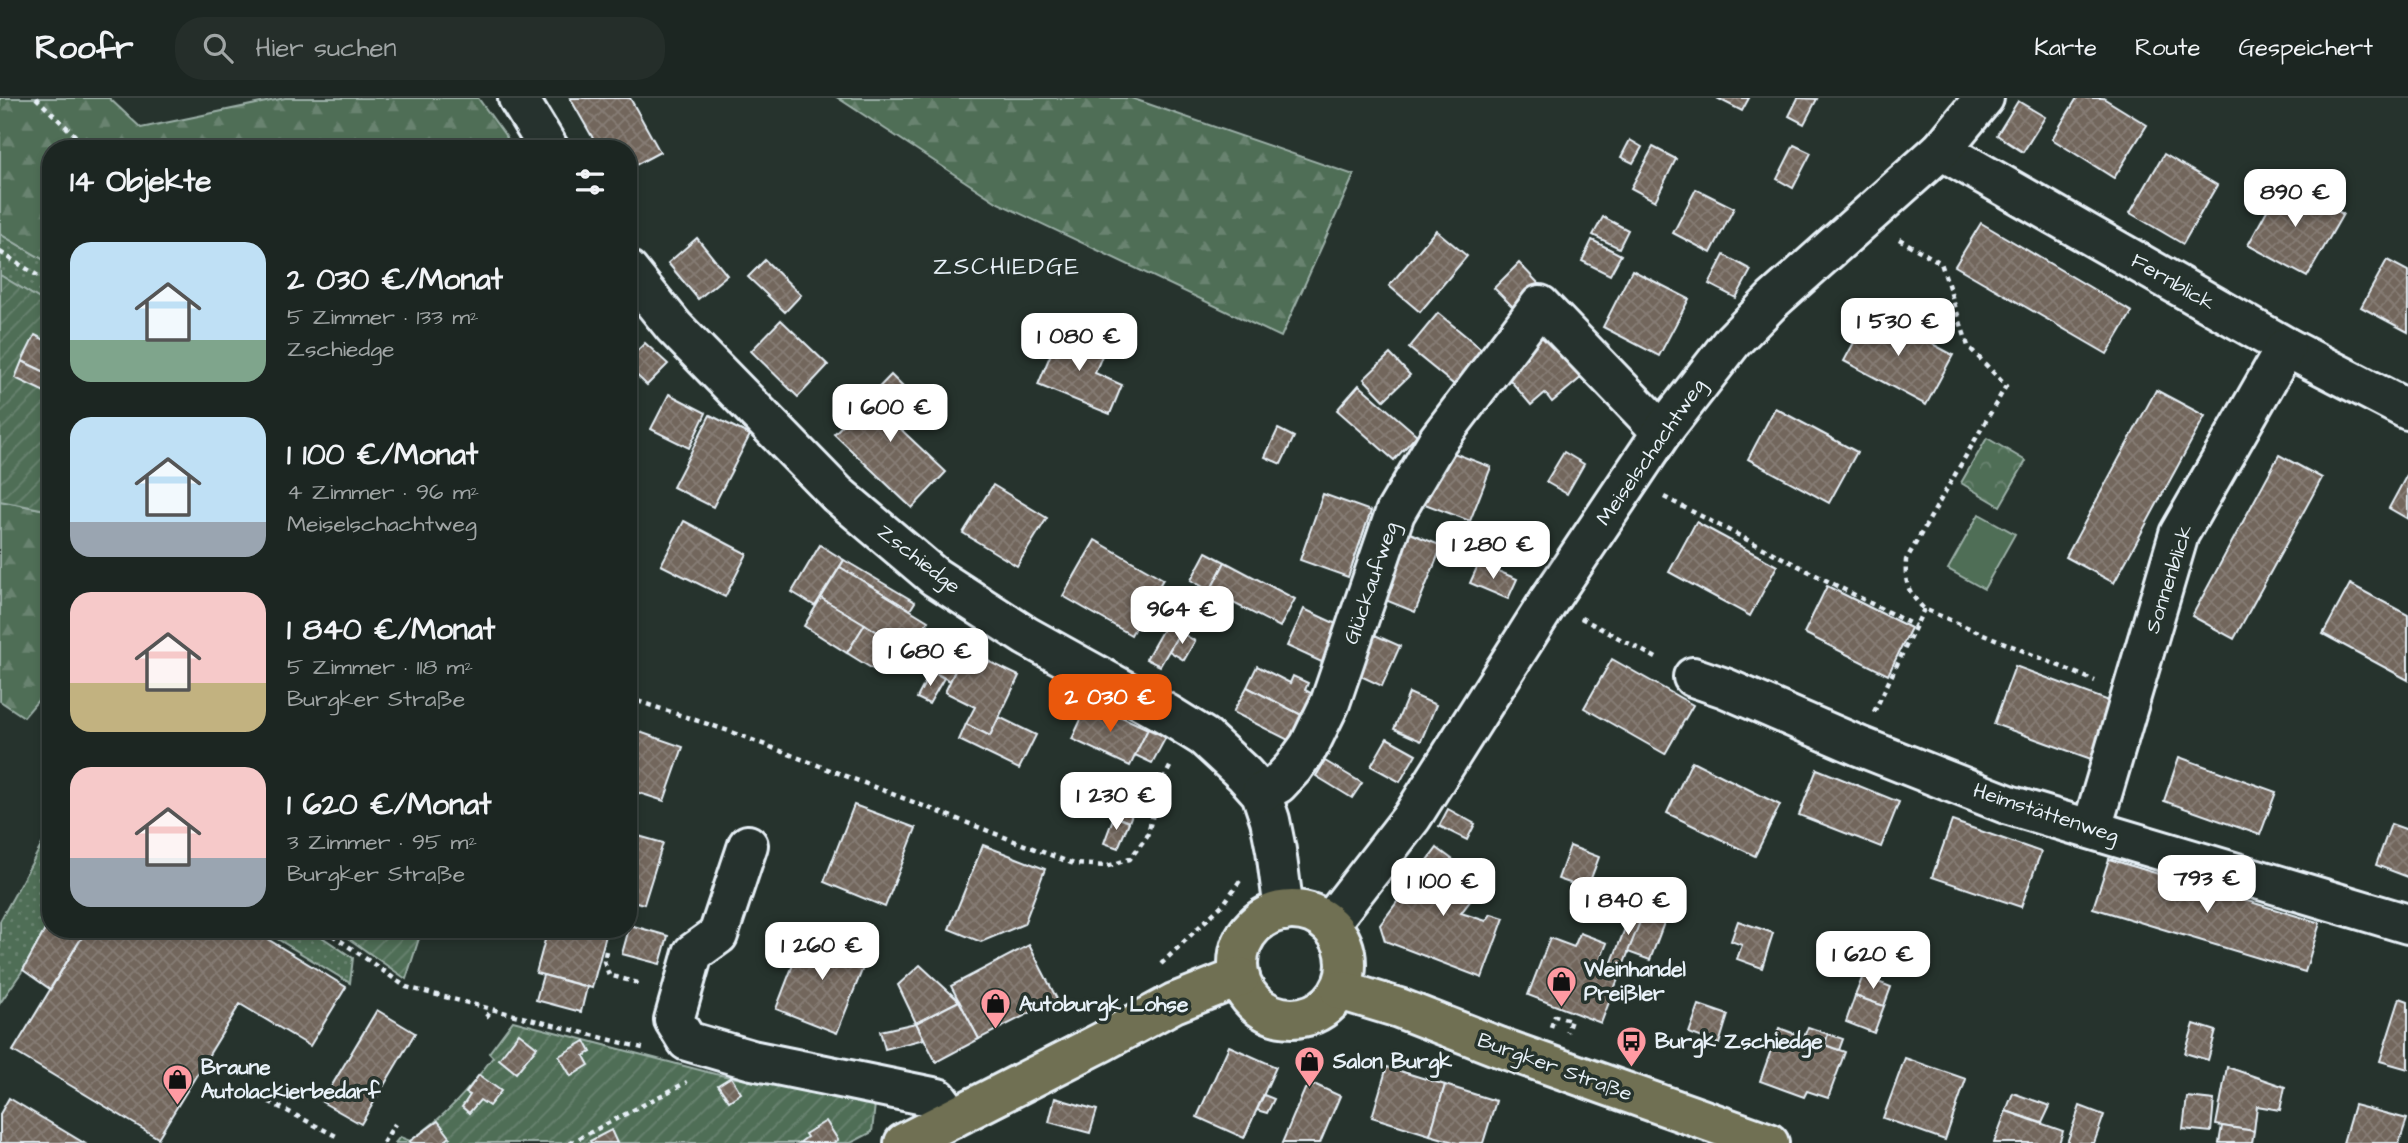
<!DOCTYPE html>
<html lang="de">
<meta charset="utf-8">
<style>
:root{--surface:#1c2622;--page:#252e2a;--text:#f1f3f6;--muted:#a0a5a5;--line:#3a4340;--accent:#ea580c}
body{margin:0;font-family:"Architects Daughter",sans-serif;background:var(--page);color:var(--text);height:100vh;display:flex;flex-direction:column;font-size:26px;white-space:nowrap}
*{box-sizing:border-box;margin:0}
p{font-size:23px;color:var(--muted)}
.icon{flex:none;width:38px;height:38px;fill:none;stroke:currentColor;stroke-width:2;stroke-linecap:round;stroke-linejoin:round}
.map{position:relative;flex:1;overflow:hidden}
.panel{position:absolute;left:42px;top:42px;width:595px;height:798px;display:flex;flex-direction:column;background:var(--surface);border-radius:28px;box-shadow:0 4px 10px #0003,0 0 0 2px var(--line)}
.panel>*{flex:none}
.price{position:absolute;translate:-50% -60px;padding:0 16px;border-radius:14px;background:#fff;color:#222;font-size:23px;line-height:46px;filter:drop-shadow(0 2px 4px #0008)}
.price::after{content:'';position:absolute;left:50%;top:42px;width:21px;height:16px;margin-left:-10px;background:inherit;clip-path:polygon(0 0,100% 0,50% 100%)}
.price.on{background:var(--accent);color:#fff}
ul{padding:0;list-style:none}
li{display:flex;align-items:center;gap:21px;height:175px;padding:0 28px}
li span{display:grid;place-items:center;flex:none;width:196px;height:140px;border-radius:21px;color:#555}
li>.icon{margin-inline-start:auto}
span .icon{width:84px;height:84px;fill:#fffc;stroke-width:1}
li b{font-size:30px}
h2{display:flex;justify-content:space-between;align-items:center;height:84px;padding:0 28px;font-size:30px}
header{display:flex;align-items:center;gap:42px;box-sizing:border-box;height:98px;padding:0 35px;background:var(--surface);border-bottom:2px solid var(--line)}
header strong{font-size:33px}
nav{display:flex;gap:38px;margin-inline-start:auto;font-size:24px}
.search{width:490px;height:63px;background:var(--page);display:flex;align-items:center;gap:18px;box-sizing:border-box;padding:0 24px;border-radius:28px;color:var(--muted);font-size:26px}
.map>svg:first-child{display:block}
</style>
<header>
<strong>Roofr</strong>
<div class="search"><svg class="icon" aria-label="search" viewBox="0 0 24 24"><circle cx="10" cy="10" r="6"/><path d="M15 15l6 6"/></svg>Hier suchen</div>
<nav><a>Karte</a><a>Route</a><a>Gespeichert</a></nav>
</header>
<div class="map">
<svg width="2408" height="1045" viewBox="0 0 2408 1045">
<defs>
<pattern id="grass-dots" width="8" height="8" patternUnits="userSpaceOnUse" patternTransform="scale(1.75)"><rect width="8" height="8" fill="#506e57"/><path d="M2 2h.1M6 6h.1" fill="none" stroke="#698370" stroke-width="1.8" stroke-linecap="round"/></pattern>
<pattern id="forest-firs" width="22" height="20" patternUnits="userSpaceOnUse" patternTransform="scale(1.75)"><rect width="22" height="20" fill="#506e57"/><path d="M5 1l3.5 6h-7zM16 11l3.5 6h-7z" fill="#698370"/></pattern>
<pattern id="park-crowns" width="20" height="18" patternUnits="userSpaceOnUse" patternTransform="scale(1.75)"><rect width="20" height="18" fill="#506e57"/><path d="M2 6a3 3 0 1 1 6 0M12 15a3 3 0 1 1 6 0" fill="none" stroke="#698370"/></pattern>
<pattern id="garden-furrows" width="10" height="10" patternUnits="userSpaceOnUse" patternTransform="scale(1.75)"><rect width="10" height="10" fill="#506e57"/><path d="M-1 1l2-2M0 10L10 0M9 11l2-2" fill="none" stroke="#698370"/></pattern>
<pattern id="building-cross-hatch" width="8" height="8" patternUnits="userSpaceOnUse" patternTransform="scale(1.75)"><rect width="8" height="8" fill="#72665c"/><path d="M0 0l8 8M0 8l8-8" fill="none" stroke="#867c74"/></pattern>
</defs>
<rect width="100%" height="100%" fill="#26332d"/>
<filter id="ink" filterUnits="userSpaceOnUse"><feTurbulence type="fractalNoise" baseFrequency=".0143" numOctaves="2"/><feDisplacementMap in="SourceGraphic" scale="14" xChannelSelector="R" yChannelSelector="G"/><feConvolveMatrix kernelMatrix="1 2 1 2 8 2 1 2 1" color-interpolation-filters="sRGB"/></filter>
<g filter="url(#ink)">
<g fill="url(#grass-dots)" stroke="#9cb0a8" stroke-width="2">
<polygon points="0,136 51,166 51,208 0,177"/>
<polygon points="51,730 51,821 23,872 0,905 0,823"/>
<polygon points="261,831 310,831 353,860 350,885"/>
</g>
<g fill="url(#forest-firs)" stroke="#9cb0a8" stroke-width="2">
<polygon points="0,0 109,0 141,30 285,0 478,0 515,51 51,51 51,166 0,136"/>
<polygon points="838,0 1131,0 1354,77 1281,239 998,105"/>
<polygon points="0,403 51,413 51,587 24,619 0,603"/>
</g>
<polygon fill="url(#park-crowns)" stroke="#9cb0a8" stroke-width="2" points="1987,340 2026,363 2000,408 1961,385"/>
<g fill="url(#garden-furrows)" stroke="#9cb0a8" stroke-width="2">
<polygon points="0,177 51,208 51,413 0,403"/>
<polygon points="335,831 422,831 406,881"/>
<path d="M 513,923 L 715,976 L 875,1006 L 872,1034 L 851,1045 L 395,1045 L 400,1039 L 410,1043 C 447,1017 467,994 493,959 L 489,955 Z"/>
</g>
<polygon fill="#506e57" stroke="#9cb0a8" stroke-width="2" points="1979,416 2015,436 1984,491 1948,471"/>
<g fill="url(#building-cross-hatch)" stroke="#e8f1f8" stroke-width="2">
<polygon points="570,0 630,0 660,54 628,71 628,51 599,51"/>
<polygon points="1717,0 1749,0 1742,13"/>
<polygon points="1798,0 1817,1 1804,26 1789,18"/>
<polygon points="2077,0 2103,0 2147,27 2114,80 2052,41"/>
<polygon points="2018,3 2045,19 2023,54 1997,37"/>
<polygon points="1630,42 1642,49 1633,65 1621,59"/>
<polygon points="1794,47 1811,55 1793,90 1777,81"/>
<polygon points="1653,49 1676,61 1655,103 1631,90"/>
<polygon points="2164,56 2217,87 2183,146 2130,115"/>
<polygon points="2283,83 2343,116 2307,179 2248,147"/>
<polygon points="1696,91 1734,110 1711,155 1673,135"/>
<polygon points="1603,119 1628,132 1619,150 1593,137"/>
<polygon points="1981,125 2132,214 2107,256 1955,168"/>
<polygon points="1436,132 1467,158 1420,214 1389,188"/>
<polygon points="697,140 727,177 698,201 668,165"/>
<polygon points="1592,142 1621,157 1610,177 1582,163"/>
<polygon points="1724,157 1751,172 1736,200 1709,186"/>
<polygon points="765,162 801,197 785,214 748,179"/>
<polygon points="2387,162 2408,173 2408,234 2361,209"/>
<polygon points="1519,165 1540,187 1515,211 1494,190"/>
<polygon points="1632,172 1689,201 1659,258 1603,229"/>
<polygon points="1871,213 1953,257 1926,307 1844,263"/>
<polygon points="1438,215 1491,259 1463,294 1409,250"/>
<polygon points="781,222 828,267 798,299 751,253"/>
<polygon points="1552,226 1583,278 1552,304 1545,295 1531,307 1500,270"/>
<polygon points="1061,231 1105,250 1095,275 1122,287 1110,316 1038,287"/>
<polygon points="35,237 51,245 51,277 22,263"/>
<polygon points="645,245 668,266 647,287 628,269 628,262"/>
<polygon points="1390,256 1410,277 1384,302 1364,281"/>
<polygon points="22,263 51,277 51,297 15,280"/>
<polygon points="891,277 913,299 891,322 946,374 912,410 834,336"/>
<polygon points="1359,287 1417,337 1394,362 1337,312"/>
<polygon points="2156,292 2205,318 2114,485 2066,459"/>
<polygon points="669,296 706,315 689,350 651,331"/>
<polygon points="1775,310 1857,354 1829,405 1748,361"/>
<polygon points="710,317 750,337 713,409 673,389"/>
<polygon points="1278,331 1294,339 1281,366 1265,359"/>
<polygon points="1443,351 1491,369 1470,423 1422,405"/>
<polygon points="1564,354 1584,366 1567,396 1546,384"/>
<polygon points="2279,357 2322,380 2234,541 2192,518"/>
<polygon points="2408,375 2408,421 2389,410"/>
<polygon points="993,387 1047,420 1017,468 963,435"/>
<polygon points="1323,396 1371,413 1348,479 1300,462"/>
<polygon points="684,423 747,456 725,499 661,467"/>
<polygon points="1696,424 1777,468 1750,518 1669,474"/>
<polygon points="1410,435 1442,448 1415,514 1383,501"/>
<polygon points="1095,442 1163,481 1131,537 1063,498"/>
<polygon points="820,447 844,462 815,508 792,494"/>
<polygon points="1206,454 1225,464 1210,493 1191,482"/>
<polygon points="844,462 915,504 910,512 840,469"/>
<polygon points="1225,464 1295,501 1280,529 1210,493"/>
<polygon points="1479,465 1517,481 1508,501 1470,485"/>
<polygon points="840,469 928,523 909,553 821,500"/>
<polygon points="2350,486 2408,517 2408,582 2323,536"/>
<polygon points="1827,488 1911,530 1888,577 1804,535"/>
<polygon points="821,500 865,526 847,555 804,528"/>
<polygon points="1304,511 1345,530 1328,567 1287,548"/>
<polygon points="865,526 894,545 876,573 847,555"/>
<polygon points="1166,526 1180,534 1160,568 1146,561"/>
<polygon points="1180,534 1195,543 1184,562 1169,553"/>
<polygon points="1368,534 1400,548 1382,588 1350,573"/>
<polygon points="947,544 965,552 950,583 931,573"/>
<polygon points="965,552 1019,578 990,638 966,626 975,609 945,594"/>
<polygon points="1612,561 1693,607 1665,656 1584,610"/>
<polygon points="1257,568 1290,585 1293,578 1308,585 1305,592 1320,600 1309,621 1247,589"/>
<polygon points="2015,568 2112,604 2091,661 1994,626"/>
<polygon points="931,573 944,580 929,606 917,600"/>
<polygon points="1247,589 1309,621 1296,646 1233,614"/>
<polygon points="1409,595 1436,607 1421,643 1394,631"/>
<polygon points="1089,604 1148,631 1130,668 1072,641"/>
<polygon points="999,619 1036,637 1019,671 959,642 966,626 990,638"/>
<polygon points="628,630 683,649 664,703 633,693 628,698"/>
<polygon points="1148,631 1166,639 1152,665 1135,657"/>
<polygon points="1387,640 1416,656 1400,684 1371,668"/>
<polygon points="2179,659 2276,694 2260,737 2164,703"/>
<polygon points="1325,663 1362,685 1352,700 1316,678"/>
<polygon points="1692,663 1780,707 1755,758 1667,715"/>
<polygon points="1817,671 1899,704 1881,749 1799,717"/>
<polygon points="1121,702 1135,708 1129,724 1114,718"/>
<polygon points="854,707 916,730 885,809 824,784"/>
<polygon points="1448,711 1475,726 1467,742 1439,728"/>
<polygon points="1114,718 1129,724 1118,750 1104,745"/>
<polygon points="1952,723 2041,754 2021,809 1932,779"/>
<polygon points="2391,726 2408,732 2408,779 2376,767"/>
<polygon points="628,735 663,745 644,806 628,802"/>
<polygon points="983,747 1045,771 1024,826 981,844 949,831"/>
<polygon points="1570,748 1599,759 1587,791 1558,781"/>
<polygon points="1437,750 1484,785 1461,815 1486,823 1491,816 1504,820 1482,880 1385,843 1380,827"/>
<polygon points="2109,761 2320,825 2305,874 2093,810"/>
<polygon points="1633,810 1644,814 1623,868 1612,864"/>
<polygon points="1644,814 1665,822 1650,862 1628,854"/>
<polygon points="51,821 51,831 87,831 50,891 23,872"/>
<polygon points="1738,823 1773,835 1762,870 1737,861 1742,847 1731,843"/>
<polygon points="630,827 668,838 660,866 622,856"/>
<polygon points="87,831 251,831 346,889 310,948 240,906 158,1040 13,953"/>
<polygon points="548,831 600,831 607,833 592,890 536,875"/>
<polygon points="806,833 868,857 837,935 776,911"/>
<polygon points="1580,835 1607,845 1601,860 1623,868 1601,925 1528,897 1550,840 1574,849"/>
<polygon points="1029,847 1057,901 979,941 951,888"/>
<polygon points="920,867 959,903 916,925 898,887"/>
<polygon points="543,877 587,889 581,914 536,902"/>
<polygon points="1863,878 1891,889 1884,908 1855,898"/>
<polygon points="1855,898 1884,908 1874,935 1846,924"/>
<polygon points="2400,900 2408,903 2408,971 2380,963"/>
<polygon points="959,903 979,941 936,964 916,925"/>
<polygon points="1699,907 1728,917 1719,946 1689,935"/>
<polygon points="377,912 415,935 361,1026 322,1004"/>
<polygon points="916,925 924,941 885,951 880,933"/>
<polygon points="2194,926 2216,933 2208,962 2185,955"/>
<polygon points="1808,929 1828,936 1825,947 1804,939"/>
<polygon points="1779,930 1845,954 1828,1000 1807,993 1804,999 1760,983"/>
<polygon points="519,935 537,949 516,975 499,961"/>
<polygon points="1828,936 1843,941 1839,952 1825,947"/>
<polygon points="585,943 591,954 584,958 589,967 571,978 559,958"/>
<polygon points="1229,948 1276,969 1244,1040 1197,1019"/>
<polygon points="1905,960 1966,981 1945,1042 1883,1020"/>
<polygon points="1387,969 1445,987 1430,1037 1372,1019"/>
<polygon points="2227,969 2285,989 2280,1012 2257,1008 2254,1033 2216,1027"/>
<polygon points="479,977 501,993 489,1008 480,1002 469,1015 462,1009 470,997 466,995"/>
<polygon points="731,979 741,995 729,1003 718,987"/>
<polygon points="1316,987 1340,998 1320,1045 1282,1045 1305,991"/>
<polygon points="1445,987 1496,1003 1483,1045 1457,1045 1430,1037"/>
<polygon points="2013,995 2050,1008 2042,1025 2006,1013"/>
<polygon points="1264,997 1274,1001 1267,1015 1257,1012"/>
<polygon points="2187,999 2214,1002 2211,1034 2183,1031"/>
<polygon points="9,1000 84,1045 0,1045 0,1016"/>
<polygon points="1055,1000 1097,1012 1090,1035 1049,1024"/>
<polygon points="2354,1007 2407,1021 2399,1045 2343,1045"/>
<polygon points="2080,1008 2104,1017 2094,1045 2067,1045"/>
<polygon points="2006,1013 2063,1033 2059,1045 1994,1045"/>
<polygon points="438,1023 450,1039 442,1045 411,1045 410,1043"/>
<polygon points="826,1023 838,1042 833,1045 799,1045 807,1039 805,1036"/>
<polygon points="2222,1028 2254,1033 2252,1045 2219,1045"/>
<polygon points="611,1032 617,1045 591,1045 590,1043"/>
</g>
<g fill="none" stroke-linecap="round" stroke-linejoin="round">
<defs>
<g id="minor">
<polyline points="518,0 549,51"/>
<polyline points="1941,52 2286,249 2408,312"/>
<polyline points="628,172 674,229 837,396 935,479 1026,538 1167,616 1204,639 1244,676 1261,695 1270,722 1276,752 1284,813"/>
<polyline points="1693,579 1725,590 1859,648 2009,707 2408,826"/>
<polyline points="1261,695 1278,686 1293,670 1309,648 1330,605 1395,415 1438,342 1540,207 1662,334"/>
<polyline points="2092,730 2179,436 2286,249"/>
<polyline points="748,747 718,837 693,855 674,922 687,943 752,962 938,1000 953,1020"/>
<polyline points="1329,826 1412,719 1550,501 1662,334 1732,244 1773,202 1941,52 1984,0"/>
</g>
<g id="major">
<circle cx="1292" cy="866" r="54"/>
<polyline points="1340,892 1399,910 1499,949 1769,1045"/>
<polyline points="904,1045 1102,944 1174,905 1240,879"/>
</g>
</defs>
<use href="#minor" stroke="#e8f1f8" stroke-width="44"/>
<use href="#major" stroke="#e8f1f8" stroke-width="44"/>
<g stroke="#e8f1f8" stroke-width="4.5" stroke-dasharray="5 5" stroke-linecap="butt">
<polyline points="36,0 89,51"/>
<path d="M 1899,141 L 1941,165 L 1968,248 L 2006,288 L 1906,462 C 1905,486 1907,493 1924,511 L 2095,583"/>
<polyline points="0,154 51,186"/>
<polyline points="1664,399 1915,528"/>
<polyline points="1581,520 1660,562"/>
<polyline points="628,600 729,633 1074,766 1108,768 1130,761 1147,738 1162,684 1172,665"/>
<polyline points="1874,614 1924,511"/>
<polyline points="324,831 406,889 646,951"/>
<polyline points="606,853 604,863 609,877 638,885"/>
<polyline points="1161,866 1225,804 1241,781"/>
<polyline points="486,919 492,912"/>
<polyline points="1551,929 1555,918 1571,922 1567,934"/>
<polyline points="260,999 338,1039"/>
<polyline points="383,1045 395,1026"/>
<polyline points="570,1045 687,984"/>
</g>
<use href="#minor" stroke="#26332d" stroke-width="38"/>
<use href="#major" stroke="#706f52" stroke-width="38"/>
</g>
</g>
<defs>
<symbol id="shop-pin" viewBox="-11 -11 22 30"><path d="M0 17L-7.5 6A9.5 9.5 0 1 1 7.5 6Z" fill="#ff9aa2" stroke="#26332d"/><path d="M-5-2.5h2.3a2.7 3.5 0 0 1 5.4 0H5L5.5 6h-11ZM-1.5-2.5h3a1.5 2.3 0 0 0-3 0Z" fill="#111"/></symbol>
<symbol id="bus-pin" viewBox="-11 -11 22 30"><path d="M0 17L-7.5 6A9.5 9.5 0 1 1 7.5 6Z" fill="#ff9aa2" stroke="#26332d"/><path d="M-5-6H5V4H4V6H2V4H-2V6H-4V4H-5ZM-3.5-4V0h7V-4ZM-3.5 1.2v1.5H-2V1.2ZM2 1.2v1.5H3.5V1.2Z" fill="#111"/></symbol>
</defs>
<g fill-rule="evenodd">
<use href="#shop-pin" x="1544" y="866" width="35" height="47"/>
<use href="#shop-pin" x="978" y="888" width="35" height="47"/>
<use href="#bus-pin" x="1614" y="926" width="35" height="47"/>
<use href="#shop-pin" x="1292" y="946" width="35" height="47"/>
<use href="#shop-pin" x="160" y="964" width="35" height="47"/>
</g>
<g text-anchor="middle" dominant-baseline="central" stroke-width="7" stroke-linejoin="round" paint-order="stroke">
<g font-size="21" fill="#e8f1f8" stroke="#26332d">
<text transform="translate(2173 184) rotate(30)">Fernblick</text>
<text transform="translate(1651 354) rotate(-55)">Meiselschachtweg</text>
<text transform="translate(919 461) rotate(38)">Zschiedge</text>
<text transform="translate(2169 481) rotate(-72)">Sonnenblick</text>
<text transform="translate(1371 485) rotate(-71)">Glückaufweg</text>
<text transform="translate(2046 715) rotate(18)">Heimstättenweg</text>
<text transform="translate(1555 969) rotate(20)">Burgker Straße</text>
</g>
<g font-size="21" font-weight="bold" fill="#e8f1f8" stroke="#26332d" text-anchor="start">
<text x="1584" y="871">Weinhandel<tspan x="1584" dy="24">Preißler</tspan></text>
<text x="1019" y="906">Autoburgk Lohse</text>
<text x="1655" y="943">Burgk Zschiedge</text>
<text x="1333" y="963">Salon Burgk</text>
<text x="201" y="969">Braune<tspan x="201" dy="24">Autolackierbedarf</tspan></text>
</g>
<g font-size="24" letter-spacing="2" fill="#e8f1f8" stroke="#26332d">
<text x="1007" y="169">ZSCHIEDGE</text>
</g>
</g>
</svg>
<b class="price" style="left:2295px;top:131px">890 €</b>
<b class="price" style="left:1898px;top:260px">1 530 €</b>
<b class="price" style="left:1079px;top:275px">1 080 €</b>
<b class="price" style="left:890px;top:346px">1 600 €</b>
<b class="price" style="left:1493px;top:483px">1 280 €</b>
<b class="price" style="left:1182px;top:548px">964 €</b>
<b class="price" style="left:930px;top:590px">1 680 €</b>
<b class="price on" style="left:1110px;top:636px">2 030 €</b>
<b class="price" style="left:1116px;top:734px">1 230 €</b>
<b class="price" style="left:2207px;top:817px">793 €</b>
<b class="price" style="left:1443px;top:820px">1 100 €</b>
<b class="price" style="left:1628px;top:839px">1 840 €</b>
<b class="price" style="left:822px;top:884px">1 260 €</b>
<b class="price" style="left:1873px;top:893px">1 620 €</b>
<section class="panel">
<h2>14 Objekte<svg class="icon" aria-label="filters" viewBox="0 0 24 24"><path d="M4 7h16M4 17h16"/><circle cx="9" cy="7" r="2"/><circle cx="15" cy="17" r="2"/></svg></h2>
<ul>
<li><span style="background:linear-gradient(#bfe0f5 70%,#7fa58c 0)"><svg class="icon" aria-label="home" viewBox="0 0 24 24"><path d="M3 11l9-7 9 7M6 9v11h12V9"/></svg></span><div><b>2 030 €/Monat</b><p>5 Zimmer · 133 m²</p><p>Zschiedge</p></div></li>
<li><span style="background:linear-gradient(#bfe0f5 75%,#9aa5b1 0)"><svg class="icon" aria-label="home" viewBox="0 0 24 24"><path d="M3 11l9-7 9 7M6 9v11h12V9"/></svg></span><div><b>1 100 €/Monat</b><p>4 Zimmer · 96 m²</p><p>Meiselschachtweg</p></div></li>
<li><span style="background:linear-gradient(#f6c9c9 65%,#c2b280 0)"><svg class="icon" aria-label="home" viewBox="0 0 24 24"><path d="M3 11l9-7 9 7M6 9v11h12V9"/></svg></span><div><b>1 840 €/Monat</b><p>5 Zimmer · 118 m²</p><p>Burgker Straße</p></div></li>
<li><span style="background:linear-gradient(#f6c9c9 65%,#9aa5b1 0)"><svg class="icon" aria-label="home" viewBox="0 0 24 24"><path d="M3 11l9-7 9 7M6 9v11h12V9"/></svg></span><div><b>1 620 €/Monat</b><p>3 Zimmer · 95 m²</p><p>Burgker Straße</p></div></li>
</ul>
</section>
</div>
